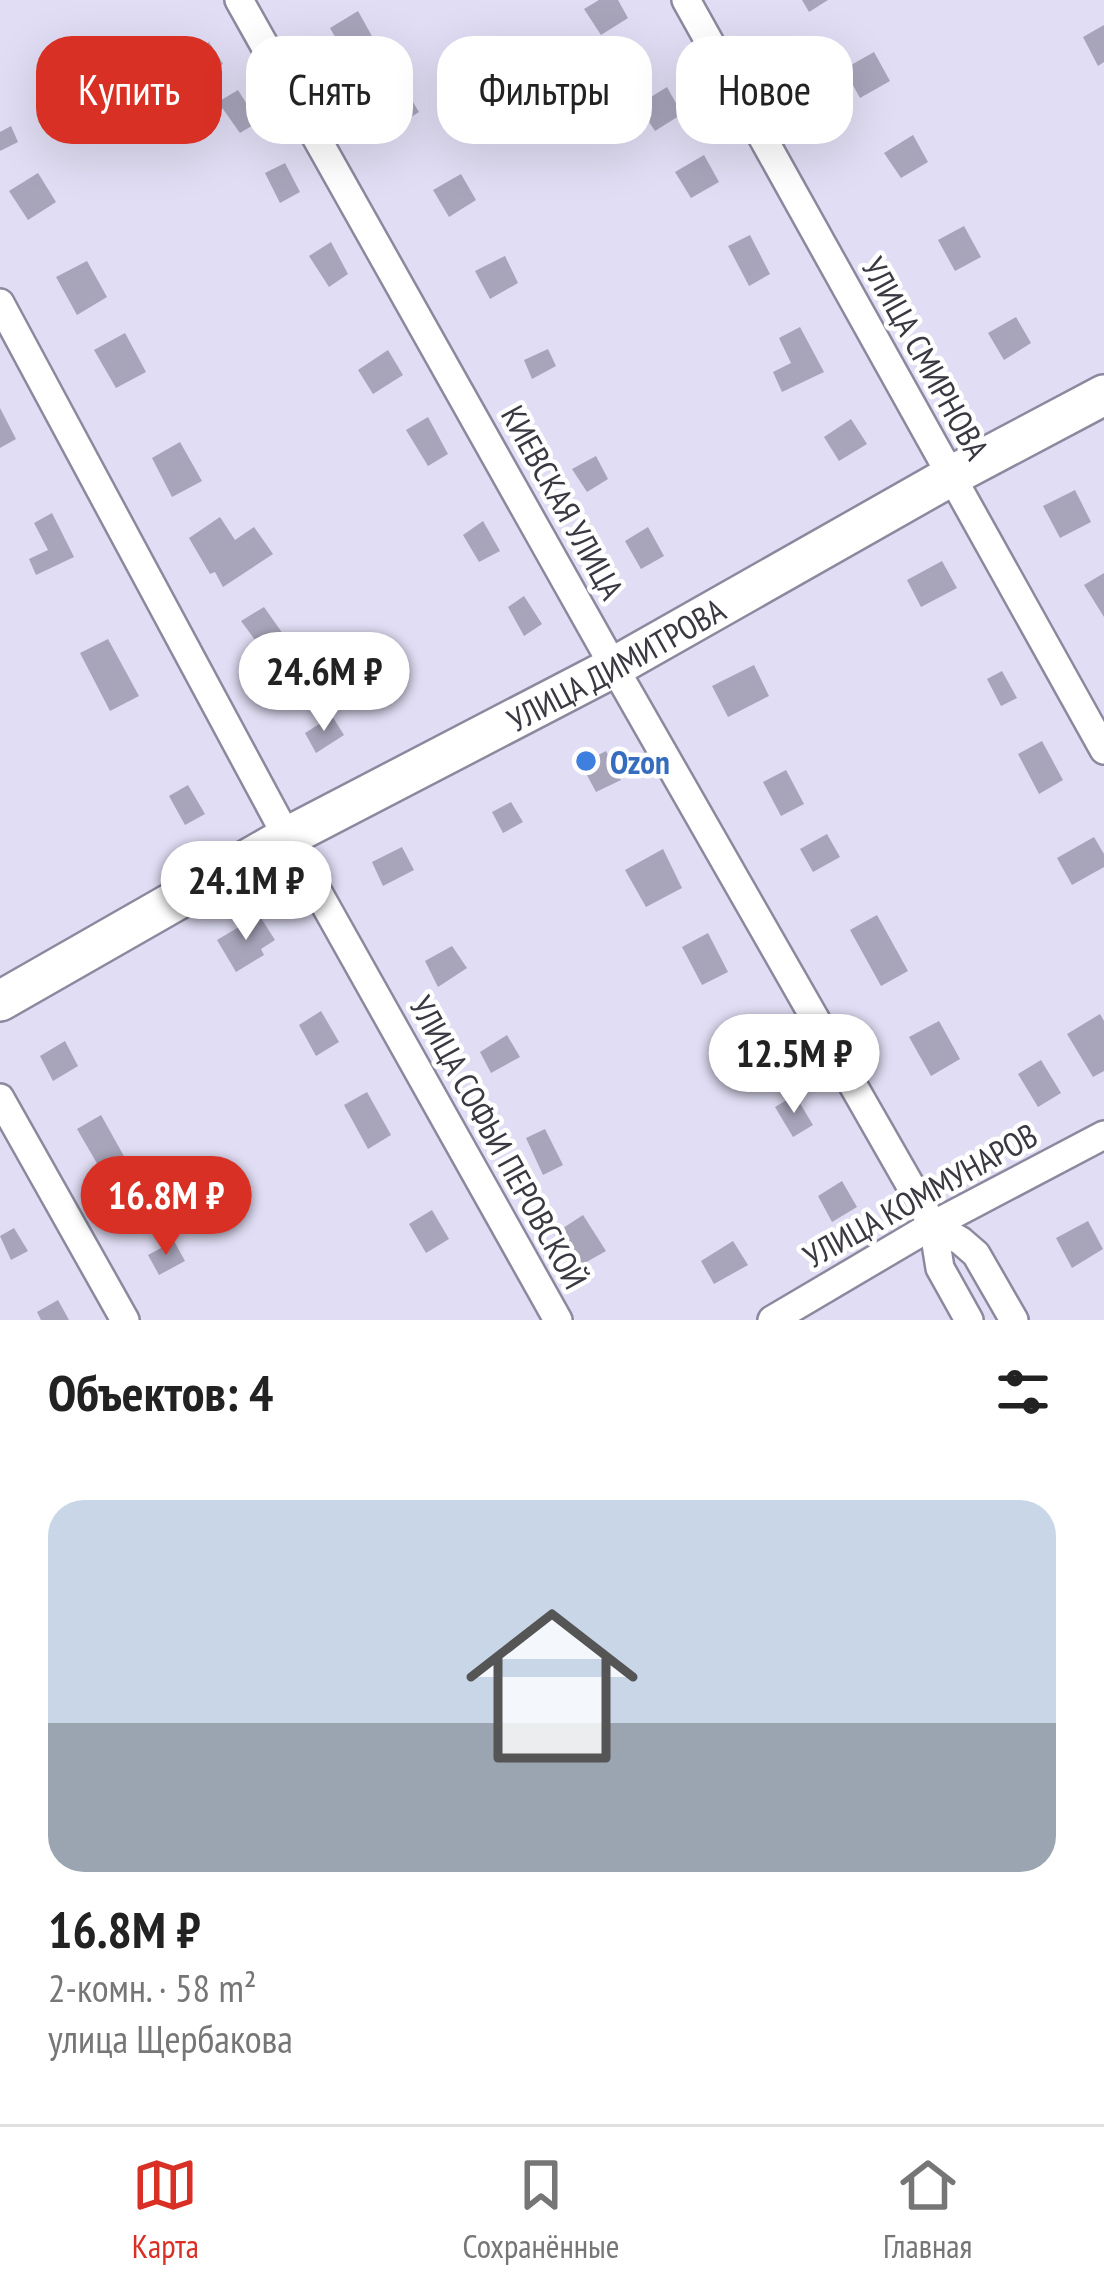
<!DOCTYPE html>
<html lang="ru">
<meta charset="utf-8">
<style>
:root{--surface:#fff;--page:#f6f6f6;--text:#222;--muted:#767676;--line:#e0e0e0;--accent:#d93025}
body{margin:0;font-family:"PT Sans Narrow",sans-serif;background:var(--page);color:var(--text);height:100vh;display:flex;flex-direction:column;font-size:45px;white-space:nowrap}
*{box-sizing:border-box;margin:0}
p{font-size:39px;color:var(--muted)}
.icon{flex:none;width:66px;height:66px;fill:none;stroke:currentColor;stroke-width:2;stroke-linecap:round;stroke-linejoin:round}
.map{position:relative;height:1320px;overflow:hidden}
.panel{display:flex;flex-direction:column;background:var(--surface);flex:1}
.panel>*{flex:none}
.banner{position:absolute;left:36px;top:36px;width:1032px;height:108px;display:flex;gap:24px}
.price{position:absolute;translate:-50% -102px;padding:0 27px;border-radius:42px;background:#fff;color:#222;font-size:39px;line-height:78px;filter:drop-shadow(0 3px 6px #0008)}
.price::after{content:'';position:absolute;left:50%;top:72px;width:36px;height:27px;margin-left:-18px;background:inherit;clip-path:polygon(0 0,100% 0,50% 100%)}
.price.selected{background:var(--accent);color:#fff}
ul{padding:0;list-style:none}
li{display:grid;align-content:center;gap:24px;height:636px;padding:0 48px}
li+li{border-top:3px solid var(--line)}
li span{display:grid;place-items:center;height:372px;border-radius:36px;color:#555}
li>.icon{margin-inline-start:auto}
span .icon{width:216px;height:216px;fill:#fffc;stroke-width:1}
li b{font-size:51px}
h2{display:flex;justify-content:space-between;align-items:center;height:144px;padding:0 48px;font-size:51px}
.chip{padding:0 42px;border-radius:36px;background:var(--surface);box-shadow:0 12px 48px #0002;font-size:42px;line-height:108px}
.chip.selected{background:var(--accent);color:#fff}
.tab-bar{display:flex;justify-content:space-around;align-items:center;height:168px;border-top:3px solid var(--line);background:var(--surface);font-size:33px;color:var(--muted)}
.tab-bar a{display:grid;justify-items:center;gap:6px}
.tab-bar .selected{color:var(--accent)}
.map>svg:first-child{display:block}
</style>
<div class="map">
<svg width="1104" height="1320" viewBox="0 0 1104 1320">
<rect width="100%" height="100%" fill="#e0ddf4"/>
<g fill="#a8a5bb">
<polygon points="599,0 618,0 628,18 601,35 584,9"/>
<polygon points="802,0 828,0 809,12"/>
<polygon points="358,11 373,38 345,54 330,28"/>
<polygon points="1104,25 1104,62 1098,66 1083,37"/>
<polygon points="209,42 223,64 196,79 183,57"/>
<polygon points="874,52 890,81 860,98 844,69"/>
<polygon points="404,87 419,112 391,130 376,103"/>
<polygon points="667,87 682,114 655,131 638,105"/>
<polygon points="238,90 258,122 240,133 218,102"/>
<polygon points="11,126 18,142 0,151 0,132"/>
<polygon points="913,135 928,162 901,178 884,153"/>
<polygon points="704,155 719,182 691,198 675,172"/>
<polygon points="285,163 300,192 280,203 265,173"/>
<polygon points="38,173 56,202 28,220 9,191"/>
<polygon points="461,174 476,200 449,217 433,190"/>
<polygon points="964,226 981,257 955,271 938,240"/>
<polygon points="750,235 770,274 749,286 728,246"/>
<polygon points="331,242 348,274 329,287 309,256"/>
<polygon points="505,256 518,283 490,299 475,271"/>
<polygon points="87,261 107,297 77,315 56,277"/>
<polygon points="1016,317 1031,343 1004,360 988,333"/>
<polygon points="800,327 824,372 782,392 773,372 791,363 779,338"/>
<polygon points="125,333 146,372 116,388 94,350"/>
<polygon points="548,349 556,366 532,379 524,360"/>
<polygon points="388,350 403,375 373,394 358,370"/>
<polygon points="0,408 16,439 0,448"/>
<polygon points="428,417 448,454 428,466 406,430"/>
<polygon points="851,419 867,444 839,461 824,437"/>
<polygon points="180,442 202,481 172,497 152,458"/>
<polygon points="596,456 608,479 587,492 572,469"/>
<polygon points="1075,490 1091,522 1060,538 1043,506"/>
<polygon points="52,513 74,557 36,575 29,559 48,550 34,523"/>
<polygon points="220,517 235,540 254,527 273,554 223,587 215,572 210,574 189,538"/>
<polygon points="483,521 500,551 479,562 463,535"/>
<polygon points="648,527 664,556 641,569 625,541"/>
<polygon points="942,561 957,588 921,607 907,580"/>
<polygon points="1104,573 1104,617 1084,585"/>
<polygon points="524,596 542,624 524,636 508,607"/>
<polygon points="264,607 283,634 261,648 241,621"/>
<polygon points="108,639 139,696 110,711 80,653"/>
<polygon points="754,665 769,696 728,717 712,686"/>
<polygon points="1002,671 1017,698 1001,706 987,679"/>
<polygon points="332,716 344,735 316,753 305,733"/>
<polygon points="1042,741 1063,780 1039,794 1018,754"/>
<polygon points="606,751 621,780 596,792 581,764"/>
<polygon points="786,770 804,804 781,816 763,782"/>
<polygon points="188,785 205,814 185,825 169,796"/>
<polygon points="511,802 523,822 503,833 492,812"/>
<polygon points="827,834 840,857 813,872 800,849"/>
<polygon points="1094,837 1104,854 1104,867 1072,885 1057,858"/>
<polygon points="402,847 414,870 383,886 372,862"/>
<polygon points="663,849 682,888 646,907 625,870"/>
<polygon points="259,915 275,940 261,949 264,955 236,972 217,940"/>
<polygon points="877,915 908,971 881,986 850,930"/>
<polygon points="708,933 728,972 702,985 682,947"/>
<polygon points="452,946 467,968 438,987 425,961"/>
<polygon points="321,1011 339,1042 316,1056 299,1025"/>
<polygon points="1100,1014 1104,1021 1104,1071 1093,1077 1067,1034"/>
<polygon points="752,1017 768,1047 740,1064 724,1033"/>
<polygon points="939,1021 960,1059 931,1076 909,1037"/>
<polygon points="507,1035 520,1057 491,1073 480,1052"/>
<polygon points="65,1041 78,1066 53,1081 40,1056"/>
<polygon points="1041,1060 1061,1093 1038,1107 1018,1074"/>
<polygon points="367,1092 391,1135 368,1149 344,1105"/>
<polygon points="795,1095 813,1125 793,1137 775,1107"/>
<polygon points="101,1115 125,1158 102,1172 77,1129"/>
<polygon points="545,1129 563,1165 543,1175 526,1138"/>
<polygon points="842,1181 857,1207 832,1222 818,1196"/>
<polygon points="432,1210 449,1239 426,1253 409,1224"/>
<polygon points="583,1215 606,1251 574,1269 554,1234"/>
<polygon points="1088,1221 1103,1249 1072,1268 1056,1238"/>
<polygon points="14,1228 28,1251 11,1260 0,1236"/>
<polygon points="174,1241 185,1261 159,1275 148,1255"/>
<polygon points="733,1241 748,1265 714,1284 701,1261"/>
<polygon points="58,1300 69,1320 41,1320 37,1312"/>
</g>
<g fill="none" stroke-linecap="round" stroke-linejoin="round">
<defs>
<g id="street">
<polyline points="239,0 614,667 933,1225 961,1241 976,1254 1014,1320"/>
<polyline points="686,0 1104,750"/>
<polyline points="0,303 287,837 558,1320"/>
<polyline points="0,1098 125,1320"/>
<polyline points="933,1225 940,1268 969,1320"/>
<polyline points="772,1320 933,1225 1104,1135"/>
</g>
<g id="secondary">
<path id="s1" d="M 0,1001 L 287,837 L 614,667 L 951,476 L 1104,395"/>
</g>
</defs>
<use href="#street" stroke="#8c899e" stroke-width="32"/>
<use href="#secondary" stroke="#8c899e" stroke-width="44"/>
<use href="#street" stroke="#fff" stroke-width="27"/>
<use href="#secondary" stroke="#fff" stroke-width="39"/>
</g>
<circle fill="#3f7fe0" stroke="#fff" stroke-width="4.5" cx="586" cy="761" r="12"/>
<g text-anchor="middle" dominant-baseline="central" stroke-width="9" stroke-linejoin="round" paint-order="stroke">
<g font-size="33" fill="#3a3841" stroke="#fff">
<text transform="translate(926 358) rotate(61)">УЛИЦА СМИРНОВА</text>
<text transform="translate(563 502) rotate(61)">КИЕВСКАЯ УЛИЦА</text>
<text stroke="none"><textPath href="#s1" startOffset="702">УЛИЦА ДИМИТРОВА</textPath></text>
<text transform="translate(499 1142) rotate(61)">УЛИЦА СОФЬИ ПЕРОВСКОЙ</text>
<text transform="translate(920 1195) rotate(-29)">УЛИЦА КОММУНАРОВ</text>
</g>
<g font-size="33" font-weight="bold" fill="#366cbe" stroke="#fff" text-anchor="start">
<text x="610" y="761">Ozon</text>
</g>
</g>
</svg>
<b class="price" style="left:324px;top:734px">24.6M ₽</b>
<b class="price" style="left:246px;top:943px">24.1M ₽</b>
<b class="price" style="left:794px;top:1116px">12.5M ₽</b>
<b class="price selected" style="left:166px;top:1258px">16.8M ₽</b>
<div class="banner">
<a class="chip selected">Купить</a>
<a class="chip">Снять</a>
<a class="chip">Фильтры</a>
<a class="chip">Новое</a>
</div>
</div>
<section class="panel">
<h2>Объектов: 4<svg class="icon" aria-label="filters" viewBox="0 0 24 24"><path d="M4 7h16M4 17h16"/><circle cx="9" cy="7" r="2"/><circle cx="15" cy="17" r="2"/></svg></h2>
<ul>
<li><span style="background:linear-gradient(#c9d6e8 60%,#9aa5b1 0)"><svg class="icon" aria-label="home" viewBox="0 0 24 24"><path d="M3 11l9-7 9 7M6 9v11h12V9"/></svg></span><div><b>16.8M ₽</b><p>2-комн. · 58 m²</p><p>улица Щербакова</p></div></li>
</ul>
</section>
<nav class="tab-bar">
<a class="selected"><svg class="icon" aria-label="map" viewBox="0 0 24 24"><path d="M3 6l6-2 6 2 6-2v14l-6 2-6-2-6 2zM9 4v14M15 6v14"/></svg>Карта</a>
<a><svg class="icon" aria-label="saved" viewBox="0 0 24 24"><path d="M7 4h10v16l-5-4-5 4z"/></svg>Сохранённые</a>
<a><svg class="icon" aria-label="home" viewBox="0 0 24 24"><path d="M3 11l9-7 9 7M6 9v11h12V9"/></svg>Главная</a>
</nav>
